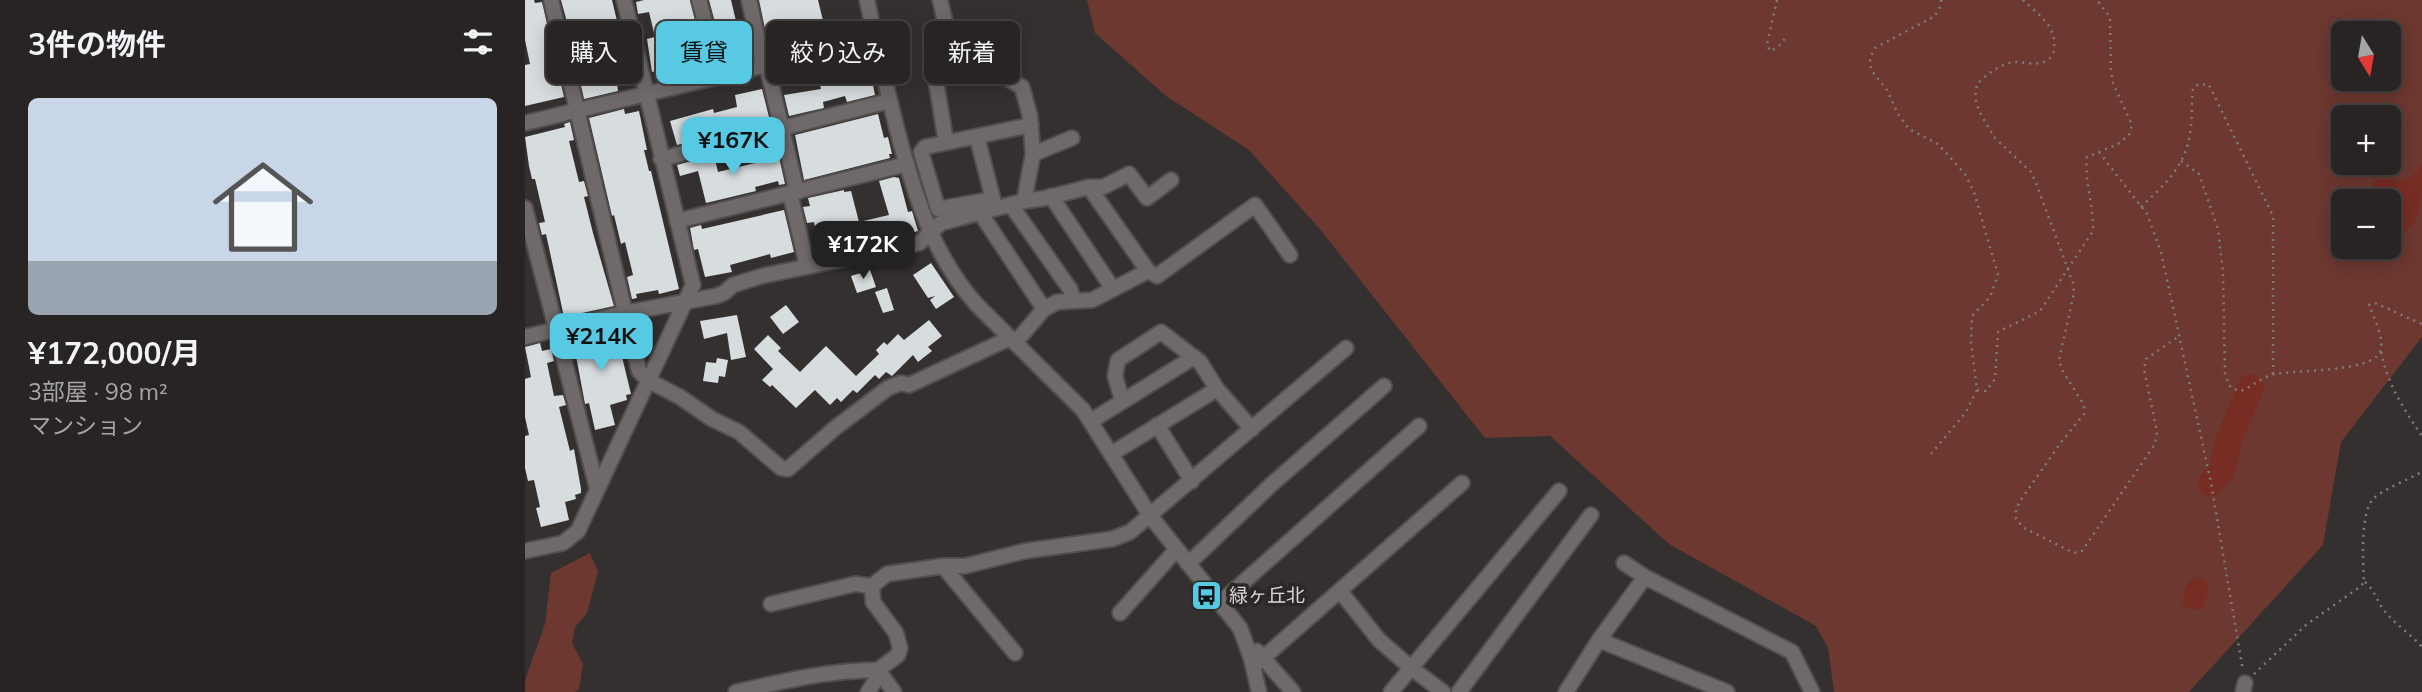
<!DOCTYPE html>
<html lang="ja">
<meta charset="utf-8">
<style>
:root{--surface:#282424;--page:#343031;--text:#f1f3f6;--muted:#a5a4a6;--line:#444141;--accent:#57c9e3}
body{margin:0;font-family:Mulish,"Noto Sans JP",sans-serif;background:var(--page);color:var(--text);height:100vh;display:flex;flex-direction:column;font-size:26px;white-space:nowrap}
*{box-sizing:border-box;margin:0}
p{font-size:23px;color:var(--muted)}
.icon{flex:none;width:38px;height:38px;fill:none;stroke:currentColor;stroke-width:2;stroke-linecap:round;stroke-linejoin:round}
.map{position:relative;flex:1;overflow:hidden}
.side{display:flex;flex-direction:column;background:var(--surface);width:525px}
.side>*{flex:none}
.banner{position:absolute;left:21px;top:21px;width:665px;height:63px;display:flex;gap:14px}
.needle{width:46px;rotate:169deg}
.fabs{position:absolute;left:1806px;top:21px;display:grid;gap:14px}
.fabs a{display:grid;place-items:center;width:70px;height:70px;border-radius:10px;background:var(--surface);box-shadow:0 4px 18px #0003,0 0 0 2px var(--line);font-size:35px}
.price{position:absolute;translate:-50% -60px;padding:0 16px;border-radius:14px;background:var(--accent);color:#111;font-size:23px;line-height:46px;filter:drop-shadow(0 2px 4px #0008)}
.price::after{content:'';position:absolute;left:50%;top:42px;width:21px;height:16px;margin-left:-10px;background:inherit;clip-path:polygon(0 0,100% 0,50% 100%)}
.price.selected{background:#222;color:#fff}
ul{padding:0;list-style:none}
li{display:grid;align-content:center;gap:14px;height:371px;padding:0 28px}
li span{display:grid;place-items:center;height:217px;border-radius:10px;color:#555}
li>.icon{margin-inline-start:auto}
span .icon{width:126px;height:126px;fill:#fffc;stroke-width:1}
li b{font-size:30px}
h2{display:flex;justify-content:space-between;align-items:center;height:84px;padding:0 28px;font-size:30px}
.tag{padding:0 24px;border-radius:10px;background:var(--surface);box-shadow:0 4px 18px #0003,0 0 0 2px var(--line);font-size:24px;line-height:63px}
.tag.selected{background:var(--accent);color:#111}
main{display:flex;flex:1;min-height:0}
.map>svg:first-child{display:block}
</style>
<main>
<section class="side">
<h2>3件の物件<svg class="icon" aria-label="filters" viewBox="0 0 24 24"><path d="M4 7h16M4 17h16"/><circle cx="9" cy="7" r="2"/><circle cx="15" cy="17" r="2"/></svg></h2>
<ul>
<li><span style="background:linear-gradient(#c9d6e8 75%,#9aa5b1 0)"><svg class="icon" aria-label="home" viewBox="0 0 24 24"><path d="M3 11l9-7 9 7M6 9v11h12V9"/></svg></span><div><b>¥172,000/月</b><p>3部屋 · 98 m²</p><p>マンション</p></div></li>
</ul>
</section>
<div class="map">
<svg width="1897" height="692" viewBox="0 0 1897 692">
<rect width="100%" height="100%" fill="#353030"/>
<g fill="#6c3830" fill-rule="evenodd">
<path d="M 562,0 L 1897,0 L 1897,337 L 1816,442 L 1798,545 L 1664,692 L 1309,692 L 1303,648 L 1291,626 L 1144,544 L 1025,436 L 960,438 L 794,228 L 724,150 L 641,96 L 570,33 ZM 1818,33 L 1864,33 L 1864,79 L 1818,79 ZM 1818,117 L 1864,117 L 1864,163 L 1818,163 ZM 1818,201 L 1864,201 L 1864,247 L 1818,247 Z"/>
<polygon points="65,553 73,572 62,613 50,627 47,643 58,664 54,689 50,692 0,692 0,680 20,624 26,573"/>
</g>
<g fill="#772d23">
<path d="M 1897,165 C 1897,205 1897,224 1864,245 L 1864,201 L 1851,201 L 1847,182 C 1871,174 1877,192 1897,165 Z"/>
<path d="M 1671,577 L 1681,580 L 1684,590 L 1678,608 L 1673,610 L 1658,606 C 1658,593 1659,584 1671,577 Z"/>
</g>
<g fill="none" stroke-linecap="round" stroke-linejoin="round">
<polyline stroke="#772d23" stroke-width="26" points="1686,483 1697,471 1704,439 1726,387"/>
</g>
<g fill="#d7dcde">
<polygon points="0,0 9,0 10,3 17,2 39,97 0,106 0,65 5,64 0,40"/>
<polygon points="36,0 87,0 93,25 91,26 105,80 92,84 93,91 59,99 55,81 58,81"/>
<polygon points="119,0 165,0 180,60 168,63 169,67 137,75 136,70 127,72 122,39 130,37 124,12 113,14 111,2"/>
<polygon points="184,0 206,0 216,42 223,41 225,52 221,53 221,55 200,60"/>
<polygon points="234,0 293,0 301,33 244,48"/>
<polygon points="313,71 315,80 346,75 350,95 322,102 320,96 298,102 299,108 264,116 259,95 296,89 293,75"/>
<polygon points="237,89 244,117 224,122 225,126 152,145 145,121 188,109 189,113 212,107 210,95"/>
<polygon points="99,109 100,114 114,111 122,150 119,150 124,171 126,171 154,289 134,294 133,290 111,294 112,298 107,299 102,277 108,275 100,242 96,244 89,215 87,216 64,118"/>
<polygon points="353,114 359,138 363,137 367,154 364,154 365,158 279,180 270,135"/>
<polygon points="45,122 49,140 44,141 54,182 59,181 63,196 59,197 68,233 89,306 39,317 21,234 17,235 14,223 20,222 10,179 7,179 4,166 0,137 40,127 39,124"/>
<polygon points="189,155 193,172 254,157 260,184 254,185 253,181 230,187 231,191 181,203 173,171 155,176 152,165"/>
<polygon points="369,177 374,178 383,212 387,211 393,231 370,237 369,232 319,244 319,241 294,246 289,222 282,223 278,207 285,206 283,198 319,190 319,192 326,191 334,222 364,215 354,181"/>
<polygon points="259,210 269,252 246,258 245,254 205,265 207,272 180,277 173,249 169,250 165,228 176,225 177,229"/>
<polygon points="406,263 429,297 411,309 405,300 410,296 403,298 388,275"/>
<polygon points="345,270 351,287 332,293 326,276"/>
<polygon points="362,288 369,310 358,313 350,292"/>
<polygon points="261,305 274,322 258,334 245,317"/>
<polygon points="212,315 221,357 206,360 202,333 179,339 175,321"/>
<polygon points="404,320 417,336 403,347 407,351 393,362 388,355 367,376 361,372 354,379 350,375 332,393 328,390 316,402 312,398 305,405 290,390 271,408 247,385 245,387 237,380 248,369 229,349 243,335 256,348 253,351 275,372 301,346 331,376 354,354 351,350 359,342 362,345 373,334 379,340"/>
<polygon points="93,325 96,339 93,340 106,394 101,395 102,400 85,405 90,425 70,430 64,403 60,404 51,356 48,357 45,344 47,344 46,338"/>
<polygon points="15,343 17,351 26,349 29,361 22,363 29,396 38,395 41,405 34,407 45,451 49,449 56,489 56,493 50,495 51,499 40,502 44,520 16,527 11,508 15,507 9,480 3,481 0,468 0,436 4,435 0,417 0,379 6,377 0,347"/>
<polygon points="192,358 203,360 200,377 194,376 193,383 178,381 181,362 191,363"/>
</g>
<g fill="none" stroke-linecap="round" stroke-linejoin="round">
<defs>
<g id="minor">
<polyline points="26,0 114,371 124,381 155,397 187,419 214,432 256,468 263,469 310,428 363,388 376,383 384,385 485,338"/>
<polyline points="174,0 194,75"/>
<polyline points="224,0 238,64"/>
<path d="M 342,0 C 352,48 363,94 375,141 C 392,201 409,257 452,305 L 558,410 L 626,517 L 715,628 L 726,658 L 734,692"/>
<polyline points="415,0 425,43 497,87 505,116 508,154 499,201"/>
<polyline points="241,63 272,192"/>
<polyline points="0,123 350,39"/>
<polyline points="452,137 470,207"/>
<polyline points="421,142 410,75 415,58 430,46"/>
<polyline points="508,154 547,138"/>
<polyline points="136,159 364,101"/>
<polyline points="564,187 623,271"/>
<polyline points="265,193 282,266"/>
<polyline points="526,196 588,289"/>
<polyline points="468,199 413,209 396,152 400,147 506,125"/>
<polyline points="483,206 488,208 545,289 549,301"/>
<polyline points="0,208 72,488"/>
<polyline points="456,214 519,309"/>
<polyline points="152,221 382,164"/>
<polyline points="0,337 100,313 191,296 199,293 208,285 237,276 383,246 394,243 416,223 499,201 521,198 564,187 578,187 604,174 622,198 646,180"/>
<polyline points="490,343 519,309 532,302 567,300 623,271 632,276 730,205 765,255"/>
<polyline points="597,400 590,376 593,360 636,332 675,362 692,389 727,429"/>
<polyline points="566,421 669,357"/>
<polyline points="632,425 667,481"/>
<polyline points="586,454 692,389"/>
<polyline points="0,551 38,543 53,531 168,285 99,0"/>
<polyline points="1099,563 1120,577"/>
<polyline points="663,564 747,484 859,386"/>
<polyline points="418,566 490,653"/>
<polyline points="815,591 854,640 885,667 918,692"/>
<polyline points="695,603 894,426"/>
<polyline points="246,604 330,584 347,586"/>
<polyline points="595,613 651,550"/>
<polyline points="1074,640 1202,692"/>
<polyline points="732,651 768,692"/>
<polyline points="729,666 937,483"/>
<path d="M 211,692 C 258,681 305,670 353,670 L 369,692"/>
<polyline points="343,692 352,678 353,670 373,655 375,648 371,633 348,602 347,586 362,574 418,566 440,566 500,551 587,539 605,532 821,348"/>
<polyline points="866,692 1034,491"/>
<polyline points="934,692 1066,515"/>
<polyline points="1041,692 1074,640 1120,577 1267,652 1287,692"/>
<polyline points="1718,692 1720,683"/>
</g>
</defs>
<use href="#minor" stroke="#514e4d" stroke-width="18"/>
<g stroke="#7f7b7b" stroke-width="2.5" stroke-dasharray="2 5" stroke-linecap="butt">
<polyline points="1252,0 1242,44 1245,51 1253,47 1262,36"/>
<path d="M 1416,0 L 1416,5 L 1410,16 L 1350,48 L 1345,58 L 1346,70 L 1362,90 L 1373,114 L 1384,129 L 1413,144 L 1440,174 L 1449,192 L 1473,275 L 1465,297 L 1447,316 L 1446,343 L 1452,390 L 1461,391 L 1470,379 L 1473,332 L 1515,311 L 1568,231 C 1569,206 1559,182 1562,157 L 1593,144 L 1604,135 L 1607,125 L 1588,83 L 1586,71 L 1585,17 L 1572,0"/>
<path d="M 1498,0 C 1512,13 1532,26 1529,48 C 1529,53 1527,58 1521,61 C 1511,66 1499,62 1489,62 C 1475,64 1461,75 1452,84 L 1450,97 L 1454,111 L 1469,137 L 1506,172 L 1511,183 L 1548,283 L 1549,293 L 1534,360 L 1537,370 L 1559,405 L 1559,414 L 1537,441 L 1495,501 L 1491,510 L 1491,519 L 1499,528 L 1549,553 L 1557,551 L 1630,444 L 1632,432 L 1619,369 L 1621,359 L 1654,336"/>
<polyline points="1574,152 1622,214 1636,252 1686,483 1718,671"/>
<path d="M 1656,161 L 1674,174 L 1693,229 L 1698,272 L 1700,375 L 1706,388 L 1716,391 C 1728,386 1738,376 1750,374 C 1771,370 1847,372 1855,352 C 1860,338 1849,319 1844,305 L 1850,303 L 1897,324"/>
<path d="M 1616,207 C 1637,187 1658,169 1664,139 C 1668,122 1666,104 1668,88 L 1674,84 L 1684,85 L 1748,216 L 1748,374"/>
<path d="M 1856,352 C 1862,383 1879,410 1897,436"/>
<polyline points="1406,454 1441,412 1452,390"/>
<path d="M 1840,582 C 1848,588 1851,598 1856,606 C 1867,623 1884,632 1897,647"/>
<path d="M 1729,674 L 1781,625 L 1836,586 L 1839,582 C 1838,563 1835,513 1848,499 C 1855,491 1886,478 1897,472"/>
</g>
<use href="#minor" stroke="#6f6a69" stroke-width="14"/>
</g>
<defs>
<symbol id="bus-square" viewBox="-11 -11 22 22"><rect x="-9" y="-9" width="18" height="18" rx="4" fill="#57c9e3" stroke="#2b2726"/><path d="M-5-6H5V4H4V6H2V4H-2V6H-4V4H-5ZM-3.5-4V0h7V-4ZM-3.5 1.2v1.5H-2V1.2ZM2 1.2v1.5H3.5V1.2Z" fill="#111"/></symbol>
</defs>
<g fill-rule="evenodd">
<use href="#bus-square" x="664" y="578" width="35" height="35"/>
</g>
<g text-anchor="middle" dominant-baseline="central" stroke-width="7" stroke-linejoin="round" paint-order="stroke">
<g font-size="19" fill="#dbd8d7" stroke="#2b2726" text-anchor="start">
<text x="704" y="595">緑ヶ丘北</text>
</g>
</g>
</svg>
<div class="fabs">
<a><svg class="needle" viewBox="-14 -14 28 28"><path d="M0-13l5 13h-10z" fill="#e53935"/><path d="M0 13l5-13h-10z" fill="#a5a4a6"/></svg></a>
<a>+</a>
<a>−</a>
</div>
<b class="price" style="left:208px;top:177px">¥167K</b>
<b class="price selected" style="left:338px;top:281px">¥172K</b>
<b class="price" style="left:76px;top:373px">¥214K</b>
<div class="banner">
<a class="tag">購入</a>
<a class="tag selected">賃貸</a>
<a class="tag">絞り込み</a>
<a class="tag">新着</a>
</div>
</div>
</main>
